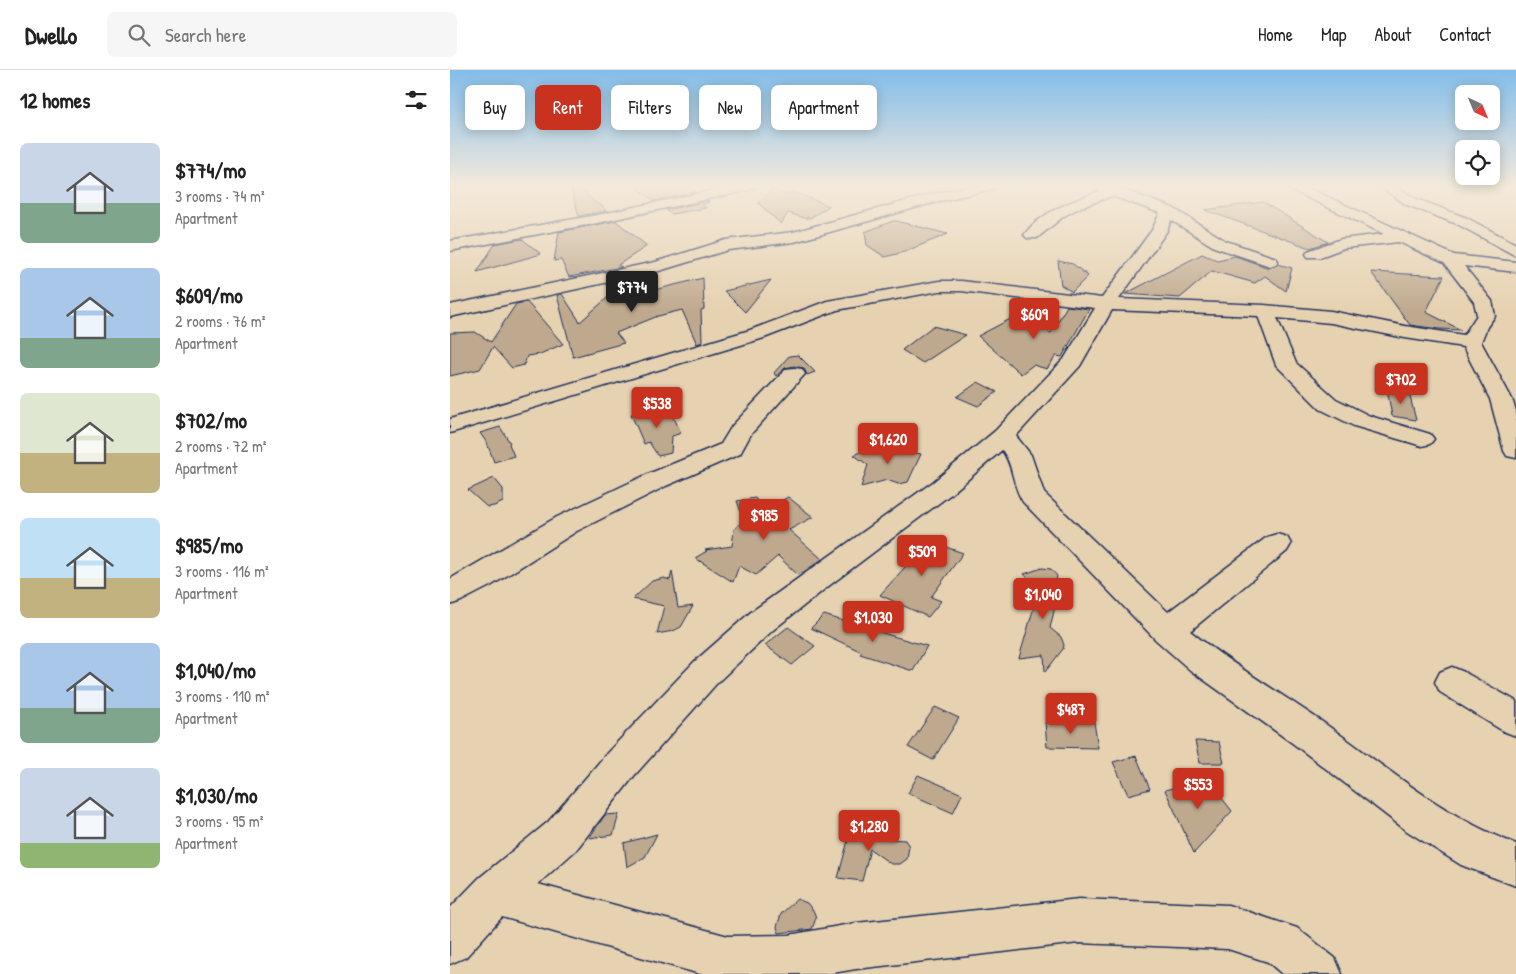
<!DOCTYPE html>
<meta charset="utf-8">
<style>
:root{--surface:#fff;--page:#f6f6f6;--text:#222;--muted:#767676;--line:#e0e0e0;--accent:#c8321e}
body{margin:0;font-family:"Patrick Hand",sans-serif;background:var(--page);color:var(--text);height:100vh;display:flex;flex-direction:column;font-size:19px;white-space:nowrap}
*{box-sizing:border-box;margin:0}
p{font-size:16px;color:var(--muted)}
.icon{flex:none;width:28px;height:28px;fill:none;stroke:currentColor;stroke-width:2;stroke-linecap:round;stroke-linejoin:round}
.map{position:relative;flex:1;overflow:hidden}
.sheet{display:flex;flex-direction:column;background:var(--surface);width:450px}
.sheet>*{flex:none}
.top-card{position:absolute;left:15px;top:15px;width:475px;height:45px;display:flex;gap:10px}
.needle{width:32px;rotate:136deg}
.fabs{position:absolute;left:1005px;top:15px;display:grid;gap:10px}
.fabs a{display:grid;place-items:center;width:45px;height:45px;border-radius:8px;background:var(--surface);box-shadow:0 2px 12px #0003;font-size:25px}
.price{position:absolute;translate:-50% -42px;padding:0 11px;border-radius:5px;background:var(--accent);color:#fff;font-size:16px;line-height:32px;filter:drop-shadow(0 1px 2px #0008)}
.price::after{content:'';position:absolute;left:50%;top:30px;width:15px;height:11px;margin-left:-8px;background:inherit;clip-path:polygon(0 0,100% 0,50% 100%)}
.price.on{background:#222;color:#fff}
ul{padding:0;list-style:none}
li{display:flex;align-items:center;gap:15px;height:125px;padding:0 20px}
li span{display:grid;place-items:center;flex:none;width:140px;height:100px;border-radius:8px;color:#555}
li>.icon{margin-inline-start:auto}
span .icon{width:60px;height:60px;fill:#fffc;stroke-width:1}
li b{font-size:21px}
h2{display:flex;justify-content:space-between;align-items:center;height:60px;padding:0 20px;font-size:21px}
.tag{padding:0 18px;border-radius:8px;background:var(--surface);box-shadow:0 2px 12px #0003;font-size:18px;line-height:45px}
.tag.on{background:var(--accent);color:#fff}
header{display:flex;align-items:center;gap:30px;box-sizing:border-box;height:70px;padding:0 25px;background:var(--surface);border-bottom:1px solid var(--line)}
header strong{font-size:24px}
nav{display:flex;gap:28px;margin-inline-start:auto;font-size:18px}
.search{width:350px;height:45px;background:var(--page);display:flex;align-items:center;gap:12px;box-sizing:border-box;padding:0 18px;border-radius:8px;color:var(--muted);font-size:19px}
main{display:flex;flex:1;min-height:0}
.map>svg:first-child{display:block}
</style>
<header>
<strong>Dwello</strong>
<div class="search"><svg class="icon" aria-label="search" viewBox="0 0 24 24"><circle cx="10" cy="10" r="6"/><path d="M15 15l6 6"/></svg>Search here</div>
<nav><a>Home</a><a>Map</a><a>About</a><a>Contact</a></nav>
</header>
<main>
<section class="sheet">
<h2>12 homes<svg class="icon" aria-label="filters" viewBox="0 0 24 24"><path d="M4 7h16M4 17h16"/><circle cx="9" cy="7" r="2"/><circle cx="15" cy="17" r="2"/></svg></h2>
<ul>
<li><span style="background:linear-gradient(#c9d6e8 60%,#7fa58c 0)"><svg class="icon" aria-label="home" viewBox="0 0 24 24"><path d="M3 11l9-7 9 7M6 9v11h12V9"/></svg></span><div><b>$774/mo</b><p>3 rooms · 74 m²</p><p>Apartment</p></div></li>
<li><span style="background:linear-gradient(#a9c7e8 70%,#7fa58c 0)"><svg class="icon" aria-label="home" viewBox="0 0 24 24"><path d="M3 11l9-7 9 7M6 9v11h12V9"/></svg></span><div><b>$609/mo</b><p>2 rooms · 76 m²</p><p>Apartment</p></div></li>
<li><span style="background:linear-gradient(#dfe7d0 60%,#c2b280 0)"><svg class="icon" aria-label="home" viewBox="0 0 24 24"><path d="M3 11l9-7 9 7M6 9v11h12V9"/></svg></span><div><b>$702/mo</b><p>2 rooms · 72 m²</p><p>Apartment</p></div></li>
<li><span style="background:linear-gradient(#bfe0f5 60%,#c2b280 0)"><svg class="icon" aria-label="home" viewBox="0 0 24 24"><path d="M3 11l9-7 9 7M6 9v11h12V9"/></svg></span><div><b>$985/mo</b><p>3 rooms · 116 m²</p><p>Apartment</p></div></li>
<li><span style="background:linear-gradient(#a9c7e8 65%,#7fa58c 0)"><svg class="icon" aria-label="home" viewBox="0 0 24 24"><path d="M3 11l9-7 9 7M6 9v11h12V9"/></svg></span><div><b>$1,040/mo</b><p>3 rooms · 110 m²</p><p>Apartment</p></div></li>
<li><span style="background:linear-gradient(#c9d6e8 75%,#8fb573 0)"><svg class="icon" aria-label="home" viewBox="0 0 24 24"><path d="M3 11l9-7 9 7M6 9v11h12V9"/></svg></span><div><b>$1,030/mo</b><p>3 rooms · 95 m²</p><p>Apartment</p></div></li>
</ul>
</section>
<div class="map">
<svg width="1066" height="904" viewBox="0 0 1066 904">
<rect width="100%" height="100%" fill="#e6d1b0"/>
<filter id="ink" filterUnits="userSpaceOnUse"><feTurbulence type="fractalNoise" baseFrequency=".02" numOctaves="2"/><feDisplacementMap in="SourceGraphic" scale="10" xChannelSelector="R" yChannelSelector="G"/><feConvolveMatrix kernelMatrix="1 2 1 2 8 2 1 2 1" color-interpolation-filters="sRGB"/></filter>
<g filter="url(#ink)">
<g fill="#bfa98e" stroke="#1b2f5e">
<polygon points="120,116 130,116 144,132 151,135 156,141 129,146"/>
<polygon points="185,116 240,116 247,122 204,131"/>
<polygon points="323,119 336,125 344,122 379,136 360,148 354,148 338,143 331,154 308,133"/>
<polygon points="258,131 259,132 252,135 256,138 221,144 216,140"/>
<polygon points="813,132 878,172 860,178 755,140"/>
<polygon points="166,151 197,176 168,195 172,197 119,207 111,190 104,191 109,162"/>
<polygon points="443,151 446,151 498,164 454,182 435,187 417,175 415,162"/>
<polygon points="72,169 91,184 27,202 45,174"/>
<polygon points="752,184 767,190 785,186 819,198 828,194 842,198 836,221 815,206 805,213 762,201 730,228 675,224"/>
<polygon points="608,191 623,194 638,206 622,222 611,215"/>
<polygon points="921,202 994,206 976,242 1011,260 989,259 960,255"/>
<polygon points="189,207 208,219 253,208 254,239 251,240 252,272 247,274 232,240 208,246 166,263 174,273 123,287 107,225 112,224 130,252 165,221 156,215"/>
<polygon points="321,210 295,242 274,221"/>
<polygon points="77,232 113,274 90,284 77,286 74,295 62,298 43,277 30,299 0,306 0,263 25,262 41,272 66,234"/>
<polygon points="617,236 639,239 612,287 606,286 597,299 583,295 571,304 528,266 566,246 601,263"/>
<polygon points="483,256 516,265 473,293 452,280"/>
<polygon points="348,285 365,302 357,305 354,298 344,296 335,298 326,306 324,303 339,286"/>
<polygon points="528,312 547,322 528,336 507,327"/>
<polygon points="937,319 959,323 966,350 942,346"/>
<polygon points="207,336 212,336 225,350 231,363 222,366 221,383 208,386 199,372 194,374 181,344"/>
<polygon points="50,357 60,373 59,374 64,386 44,392 37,373 30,363"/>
<polygon points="424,375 471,384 458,412 448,414 437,410 411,417 418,395 404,385"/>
<polygon points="44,408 53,419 53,432 44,436 37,437 18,420"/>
<polygon points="338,427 363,447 339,460 372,489 358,499 348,505 328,486 306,505 289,496 283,512 245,488 257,481 255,480 282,476 284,459 294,450 287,431 305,428 315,440"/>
<polygon points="470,468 513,483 481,527 491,531 478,547 430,525 464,487 457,485"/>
<polygon points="592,498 601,499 607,506 604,523 608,524 600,558 611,567 614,575 613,579 595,602 594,585 569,588 589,520 574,504"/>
<polygon points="222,501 228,538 243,536 231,557 223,561 207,564 214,536 183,529 202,511 214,508 220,510"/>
<polygon points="374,545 446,567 477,576 463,601 410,584 412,582 361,558"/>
<polygon points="338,557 365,576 342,595 315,575"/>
<polygon points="485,637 509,648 483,690 458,677"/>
<polygon points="595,652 644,652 648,678 597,677"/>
<polygon points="745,671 769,672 774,693 750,693"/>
<polygon points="686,686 700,719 678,725 663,692"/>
<polygon points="468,705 512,724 503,743 458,723"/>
<polygon points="757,709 782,741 744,783 715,720"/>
<polygon points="169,744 163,765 139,768 155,745"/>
<polygon points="402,755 425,758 423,768 455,770 459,776 457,789 450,794 441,794 420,779 412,811 388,808"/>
<polygon points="207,764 195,787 177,797 174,773"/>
<polygon points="347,829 357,833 364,842 366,848 362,859 329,863 327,857 331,844"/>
</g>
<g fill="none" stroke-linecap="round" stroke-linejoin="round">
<defs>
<g id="street">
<polygon points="283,116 307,116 300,120 147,153 0,181 0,171 147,145"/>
<polygon points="521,116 545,116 543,119 490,131 344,172 278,180 209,201 0,247 0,235 205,192 276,170 343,162 482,124"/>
<path d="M 643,116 L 670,117 L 671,119 L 723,138 L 776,171 L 826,188 L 828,191 L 826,194 L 820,196 L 764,177 L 721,150 L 717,161 L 669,229 L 814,235 L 881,241 L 955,256 L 1014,265 L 1027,245 L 1024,232 L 994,193 L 949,172 L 894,178 L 870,187 L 858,187 L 856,184 L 858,181 L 891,169 L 934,164 L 839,119 L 838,116 L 854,116 L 1004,185 L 1066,192 L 1066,202 L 1014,196 L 1042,231 L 1045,246 L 1037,257 L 1031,272 L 1062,329 L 1066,341 L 1066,388 L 1057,386 L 1054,381 L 1040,329 L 1013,277 L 955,268 L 881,253 L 827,248 L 846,293 L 886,329 L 920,346 L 980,364 L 984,369 L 980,374 L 972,376 L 904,356 L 870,339 L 826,295 L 808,246 L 662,240 L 630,296 L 566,366 L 581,385 L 594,423 L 718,542 L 817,467 L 827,464 L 837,467 L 841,474 L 837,481 L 740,561 C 781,594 827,621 871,651 C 934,695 993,747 1066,774 L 1066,816 L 1011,795 L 957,761 L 845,675 L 740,600 L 706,570 L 573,432 C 562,416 564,395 552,380 L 501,424 L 380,515 L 323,560 L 268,612 L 184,706 L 126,780 L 88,814 L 278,866 L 339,865 L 406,853 L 629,829 L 778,835 L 847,858 L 885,888 L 892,904 L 832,904 L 818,892 L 778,879 L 629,873 L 406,899 L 377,904 L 250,904 L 52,847 L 16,887 L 0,894 L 0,838 L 29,808 L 98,752 L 158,682 L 244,592 L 301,542 L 483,412 L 545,361 L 614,289 L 645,238 L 511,221 L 489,221 L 387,240 L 314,268 L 0,363 L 0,349 L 300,260 L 377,231 L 489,211 L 511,211 L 652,228 L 702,160 L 710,143 L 662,126 L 631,137 L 614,146 L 587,168 L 577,168 L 574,165 C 590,142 625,130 650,121 L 644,119 Z"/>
<polygon points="929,116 945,116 967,129 1017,148 1066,174 1066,186 1007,154 957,135"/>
<polygon points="344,298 352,299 355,304 301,364 290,384 216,416 127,461 42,515 11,531 0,535 0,509 107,447 198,404 271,374 282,356 336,299"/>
<polygon points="1002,597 1014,602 1066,631 1066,666 1053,661 990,622 985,612 990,602"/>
</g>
</defs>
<use href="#street" stroke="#1b2f5e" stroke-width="3"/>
<use href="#street" fill="#e6d1b0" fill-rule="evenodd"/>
</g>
</g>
<linearGradient id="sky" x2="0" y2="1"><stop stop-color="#83bdea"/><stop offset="0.48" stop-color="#f4eadb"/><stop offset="1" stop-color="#f4eadb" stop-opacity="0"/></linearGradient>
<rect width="1066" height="242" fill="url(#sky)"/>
</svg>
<div class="fabs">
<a><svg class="needle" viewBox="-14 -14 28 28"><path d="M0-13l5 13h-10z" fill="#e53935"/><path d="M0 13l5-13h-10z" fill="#767676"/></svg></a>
<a><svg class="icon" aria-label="locate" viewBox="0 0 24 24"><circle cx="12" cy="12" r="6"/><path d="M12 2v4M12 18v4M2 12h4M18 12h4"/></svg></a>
</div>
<b class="price on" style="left:182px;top:243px">$774</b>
<b class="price" style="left:584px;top:270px">$609</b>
<b class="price" style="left:951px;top:335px">$702</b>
<b class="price" style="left:207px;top:359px">$538</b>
<b class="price" style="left:438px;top:395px">$1,620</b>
<b class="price" style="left:314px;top:471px">$985</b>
<b class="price" style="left:472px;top:507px">$509</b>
<b class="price" style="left:593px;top:550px">$1,040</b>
<b class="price" style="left:423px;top:573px">$1,030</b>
<b class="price" style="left:621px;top:665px">$487</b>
<b class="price" style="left:748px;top:740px">$553</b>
<b class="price" style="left:419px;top:782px">$1,280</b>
<div class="top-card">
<a class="tag">Buy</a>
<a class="tag on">Rent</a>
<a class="tag">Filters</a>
<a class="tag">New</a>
<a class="tag">Apartment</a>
</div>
</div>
</main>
